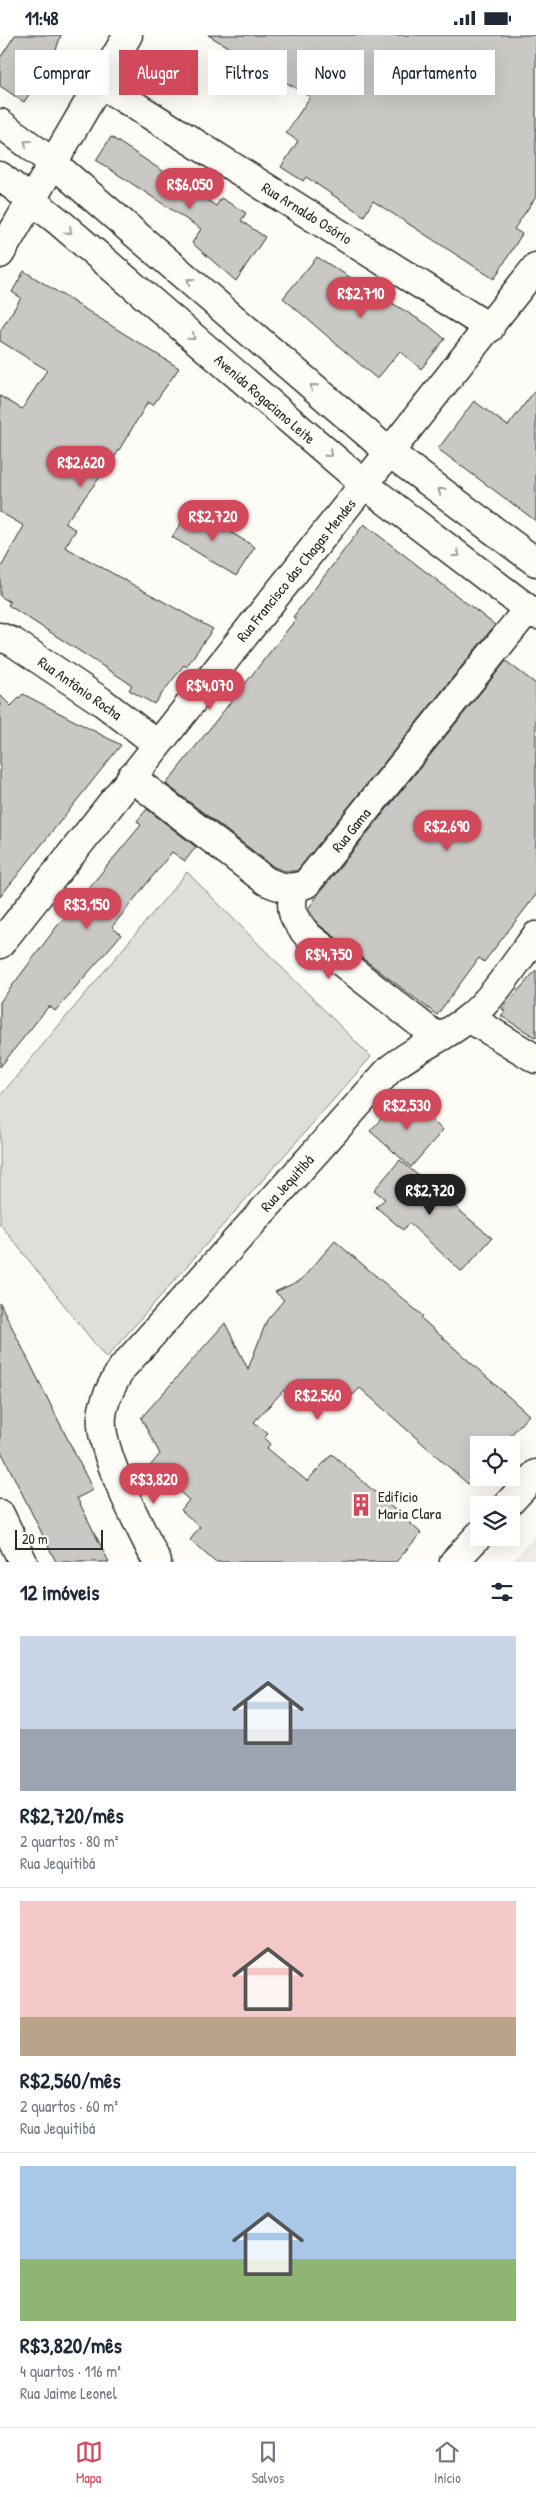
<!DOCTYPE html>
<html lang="pt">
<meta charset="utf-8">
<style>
:root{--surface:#fff;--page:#f6f6f7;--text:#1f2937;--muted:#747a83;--line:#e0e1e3;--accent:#d1495b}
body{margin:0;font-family:"Patrick Hand",sans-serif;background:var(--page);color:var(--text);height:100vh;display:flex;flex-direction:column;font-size:19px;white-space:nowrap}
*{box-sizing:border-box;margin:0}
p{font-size:16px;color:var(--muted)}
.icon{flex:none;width:28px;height:28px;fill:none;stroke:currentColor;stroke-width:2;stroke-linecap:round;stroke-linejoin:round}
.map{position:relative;height:1527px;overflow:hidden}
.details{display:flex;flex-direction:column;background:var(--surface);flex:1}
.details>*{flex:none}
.hud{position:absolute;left:15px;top:15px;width:506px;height:45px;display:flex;gap:10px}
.tools{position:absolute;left:470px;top:1401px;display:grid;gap:10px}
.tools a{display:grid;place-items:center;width:50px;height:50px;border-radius:0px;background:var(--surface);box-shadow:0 5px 20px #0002;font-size:25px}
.scale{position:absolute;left:15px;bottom:12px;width:88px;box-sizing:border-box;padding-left:5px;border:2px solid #2b2b2b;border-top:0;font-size:14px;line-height:18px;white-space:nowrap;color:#2b2b2b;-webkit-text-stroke:4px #fdfcf7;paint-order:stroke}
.price{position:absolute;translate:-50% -42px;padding:0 11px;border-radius:18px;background:var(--accent);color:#fff;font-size:16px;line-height:32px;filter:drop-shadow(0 1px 2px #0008)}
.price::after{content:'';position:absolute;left:50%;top:30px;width:15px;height:11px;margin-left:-8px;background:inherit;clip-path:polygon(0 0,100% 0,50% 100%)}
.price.selected{background:#222;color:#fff}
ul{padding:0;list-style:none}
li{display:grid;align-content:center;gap:10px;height:265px;padding:0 20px}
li+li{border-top:1px solid var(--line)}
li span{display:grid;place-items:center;height:155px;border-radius:0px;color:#555}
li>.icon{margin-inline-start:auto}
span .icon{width:90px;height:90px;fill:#fffc;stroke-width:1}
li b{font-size:21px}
h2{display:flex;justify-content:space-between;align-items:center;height:60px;padding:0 20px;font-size:21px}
.chip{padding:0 18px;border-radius:0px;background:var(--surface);box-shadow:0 5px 20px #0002;font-size:18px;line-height:45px}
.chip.selected{background:var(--accent);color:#fff}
.status{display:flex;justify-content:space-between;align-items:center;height:35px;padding:0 25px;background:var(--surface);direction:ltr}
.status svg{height:14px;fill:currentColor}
.menu{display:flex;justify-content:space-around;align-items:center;height:70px;border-top:1px solid var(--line);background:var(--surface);font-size:14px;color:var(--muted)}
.menu a{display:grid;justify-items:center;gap:2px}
.menu .selected{color:var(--accent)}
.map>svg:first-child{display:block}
</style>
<div class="status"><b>11:48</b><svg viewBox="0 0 49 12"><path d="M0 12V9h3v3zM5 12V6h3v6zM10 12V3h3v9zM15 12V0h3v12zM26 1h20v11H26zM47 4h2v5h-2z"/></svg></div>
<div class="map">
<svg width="536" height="1527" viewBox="0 0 536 1527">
<rect width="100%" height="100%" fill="#fdfcf7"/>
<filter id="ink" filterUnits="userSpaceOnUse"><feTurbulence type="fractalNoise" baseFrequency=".02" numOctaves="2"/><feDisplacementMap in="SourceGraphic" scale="10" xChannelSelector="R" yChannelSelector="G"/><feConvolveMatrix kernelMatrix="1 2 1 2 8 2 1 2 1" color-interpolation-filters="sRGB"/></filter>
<g filter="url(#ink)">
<polygon fill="#edece8" points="536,1500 536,1527 512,1527"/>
<polygon fill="#dfdeda" stroke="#858482" points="187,837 371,1022 106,1323 0,1189 0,1061"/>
<g fill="#c9c8c4" stroke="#2b2b2b">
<polygon points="15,0 61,0 52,27 51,44 43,39 24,67 0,51 0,23"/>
<polygon points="208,0 536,0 536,162 514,194 522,199 494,244 373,166 364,181 306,142 303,146 281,132 298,106 286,98 310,62"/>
<polygon points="111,102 216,171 221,163 246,178 241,186 265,202 236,246 192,208 201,194 96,125"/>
<polygon points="317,222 428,290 445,304 421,334 400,316 377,344 283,263"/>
<polygon points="24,236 179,333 153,370 148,367 113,425 65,488 76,495 65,512 213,594 186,632 184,630 154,669 129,655 132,650 8,570 10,567 0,561 0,534 24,491 0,477 0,361 22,374 47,335 0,306 0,296 21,263 12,257"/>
<polygon points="536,354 536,486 438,414 474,366 508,391"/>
<polygon points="191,473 255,512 236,541 172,502"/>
<polygon points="364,489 495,590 297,836 284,836 274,832 166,749 296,584 293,582"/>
<polygon points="506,626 536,649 536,860 484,927 479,923 437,980 319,890 308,874 320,857"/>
<polygon points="23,659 121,710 0,862 0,660 11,671"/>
<polygon points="147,774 196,812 185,826 172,817 112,892 121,900 55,976 49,971 0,1032 0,967 58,890 141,790 137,786"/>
<polygon points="536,935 536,1003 501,981 505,976 502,974"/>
<polygon points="403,1060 443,1095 411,1132 370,1096"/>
<polygon points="400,1125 492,1203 462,1237 409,1188 403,1195 376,1172 385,1164 374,1155"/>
<polygon points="335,1206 423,1281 421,1283 529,1380 502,1410 479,1410 479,1436 468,1449 360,1353 353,1360 340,1350 322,1371 297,1352 290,1360 284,1355 254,1387 268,1399 264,1403 270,1409 267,1413 307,1446 332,1419 421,1498 396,1527 215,1527 190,1505 200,1492 181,1475 189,1465 150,1431 160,1419 141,1383 225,1288 248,1334 267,1285 284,1265 275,1257 301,1245"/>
<polygon points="0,1268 93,1455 77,1463 109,1527 56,1527 0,1414"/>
</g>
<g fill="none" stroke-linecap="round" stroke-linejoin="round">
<defs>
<g id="minor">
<polyline points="99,48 490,293"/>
<polyline points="0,219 128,0"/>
<polyline points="0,602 13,607 101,666 157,709"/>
<path d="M 131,742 L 266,846 C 281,853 290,855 306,849 L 528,574"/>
<path d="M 294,854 C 289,877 293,883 308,901 L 437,1002"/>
<polyline points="0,909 536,232"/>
<polyline points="469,983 536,1024"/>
<polyline points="507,1470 536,1439"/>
<polyline points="0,1479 23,1527"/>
<path d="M 157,1527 C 141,1493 98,1416 102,1381 C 104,1363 113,1347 123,1332 L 389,1035 C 414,1014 446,1002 470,982 C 496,960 515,928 536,901"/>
<polyline points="454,1527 479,1500"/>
</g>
<g id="primary">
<polyline points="0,88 53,128 390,418 536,527"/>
<polyline points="0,141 58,186 364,449 536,580"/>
</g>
</defs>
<use href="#minor" stroke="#2b2b2b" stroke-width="31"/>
<use href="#primary" stroke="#2b2b2b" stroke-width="31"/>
<use href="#minor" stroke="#fdfcf7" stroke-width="28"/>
<use href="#primary" stroke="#fdfcf7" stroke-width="28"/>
</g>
<defs><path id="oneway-chevron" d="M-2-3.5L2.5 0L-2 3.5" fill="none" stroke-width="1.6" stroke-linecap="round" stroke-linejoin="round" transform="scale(1.25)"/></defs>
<g stroke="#9e9e9b">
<use href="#oneway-chevron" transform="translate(27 108) rotate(-144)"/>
<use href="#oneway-chevron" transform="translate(69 196) rotate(41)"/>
<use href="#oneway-chevron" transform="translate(190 246) rotate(-139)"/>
<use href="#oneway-chevron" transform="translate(192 302) rotate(41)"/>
<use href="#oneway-chevron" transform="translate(313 352) rotate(-139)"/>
<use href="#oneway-chevron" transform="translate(329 419) rotate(41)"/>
<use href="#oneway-chevron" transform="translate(441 456) rotate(-143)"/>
<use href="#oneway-chevron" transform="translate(457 519) rotate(37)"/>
</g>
</g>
<defs>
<symbol id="building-bare" viewBox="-9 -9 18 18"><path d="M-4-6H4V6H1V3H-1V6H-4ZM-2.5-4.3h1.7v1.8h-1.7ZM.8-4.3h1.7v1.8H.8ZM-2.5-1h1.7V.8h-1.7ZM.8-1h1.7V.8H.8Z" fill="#d1495b" stroke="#fdfcf7" stroke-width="2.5" paint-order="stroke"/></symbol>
</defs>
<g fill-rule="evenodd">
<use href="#building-bare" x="345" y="1454" width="32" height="32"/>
</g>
<g text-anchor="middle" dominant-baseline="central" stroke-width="5" stroke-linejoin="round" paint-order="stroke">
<g font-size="15" fill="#2b2b2b" stroke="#fdfcf7">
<text transform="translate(307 178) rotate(32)">Rua Arnaldo Osório</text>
<text transform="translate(265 364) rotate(41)">Avenida Rogaciano Leite</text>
<text transform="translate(296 535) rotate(-51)">Rua Francisco das Chagas Mendes</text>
<text transform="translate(80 653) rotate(35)">Rua Antônio Rocha</text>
<text transform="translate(351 795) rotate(-51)">Rua Gama</text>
<text transform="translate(287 1148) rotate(-48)">Rua Jequitibá</text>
</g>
<g font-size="15" fill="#2b2b2b" stroke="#fdfcf7" text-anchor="start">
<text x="378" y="1461">Edifício<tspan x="378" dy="17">Maria Clara</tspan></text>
</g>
</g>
</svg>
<div class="tools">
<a><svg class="icon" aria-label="locate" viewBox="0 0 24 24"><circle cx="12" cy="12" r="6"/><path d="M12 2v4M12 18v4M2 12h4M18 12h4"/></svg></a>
<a><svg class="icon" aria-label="layers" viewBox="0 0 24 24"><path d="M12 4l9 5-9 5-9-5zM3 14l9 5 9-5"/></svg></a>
</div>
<div class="scale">20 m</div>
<b class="price" style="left:190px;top:175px">R$6,050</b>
<b class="price" style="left:361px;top:284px">R$2,710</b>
<b class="price" style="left:81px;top:453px">R$2,620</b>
<b class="price" style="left:213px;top:507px">R$2,720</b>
<b class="price" style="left:210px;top:676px">R$4,070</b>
<b class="price" style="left:447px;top:817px">R$2,690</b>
<b class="price" style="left:87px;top:895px">R$3,150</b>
<b class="price" style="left:329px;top:945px">R$4,750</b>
<b class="price" style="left:407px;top:1096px">R$2,530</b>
<b class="price selected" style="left:430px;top:1181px">R$2,720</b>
<b class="price" style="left:318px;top:1386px">R$2,560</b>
<b class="price" style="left:154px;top:1470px">R$3,820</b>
<div class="hud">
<a class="chip">Comprar</a>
<a class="chip selected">Alugar</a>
<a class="chip">Filtros</a>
<a class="chip">Novo</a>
<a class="chip">Apartamento</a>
</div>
</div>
<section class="details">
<h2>12 imóveis<svg class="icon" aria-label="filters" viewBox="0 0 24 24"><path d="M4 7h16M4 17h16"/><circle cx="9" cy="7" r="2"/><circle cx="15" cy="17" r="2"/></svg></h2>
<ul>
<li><span style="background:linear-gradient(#c9d6e8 60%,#9aa5b1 0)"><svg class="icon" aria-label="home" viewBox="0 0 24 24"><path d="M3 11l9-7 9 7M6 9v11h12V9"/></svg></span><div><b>R$2,720/mês</b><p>2 quartos · 80 m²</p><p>Rua Jequitibá</p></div></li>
<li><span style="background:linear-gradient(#f6c9c9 75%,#b9a48a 0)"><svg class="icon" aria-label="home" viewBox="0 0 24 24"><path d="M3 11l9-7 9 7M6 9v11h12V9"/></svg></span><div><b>R$2,560/mês</b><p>2 quartos · 60 m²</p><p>Rua Jequitibá</p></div></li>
<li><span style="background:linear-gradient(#a9c7e8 60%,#8fb573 0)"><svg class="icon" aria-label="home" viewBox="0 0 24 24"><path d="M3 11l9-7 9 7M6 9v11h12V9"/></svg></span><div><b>R$3,820/mês</b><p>4 quartos · 116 m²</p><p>Rua Jaime Leonel</p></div></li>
</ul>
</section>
<nav class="menu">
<a class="selected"><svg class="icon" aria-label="map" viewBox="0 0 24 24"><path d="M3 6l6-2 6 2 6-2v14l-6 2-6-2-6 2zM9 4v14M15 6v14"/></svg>Mapa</a>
<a><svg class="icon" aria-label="saved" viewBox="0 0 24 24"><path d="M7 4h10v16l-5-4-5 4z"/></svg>Salvos</a>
<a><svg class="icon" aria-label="home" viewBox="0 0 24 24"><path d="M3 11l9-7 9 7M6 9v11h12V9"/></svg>Início</a>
</nav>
